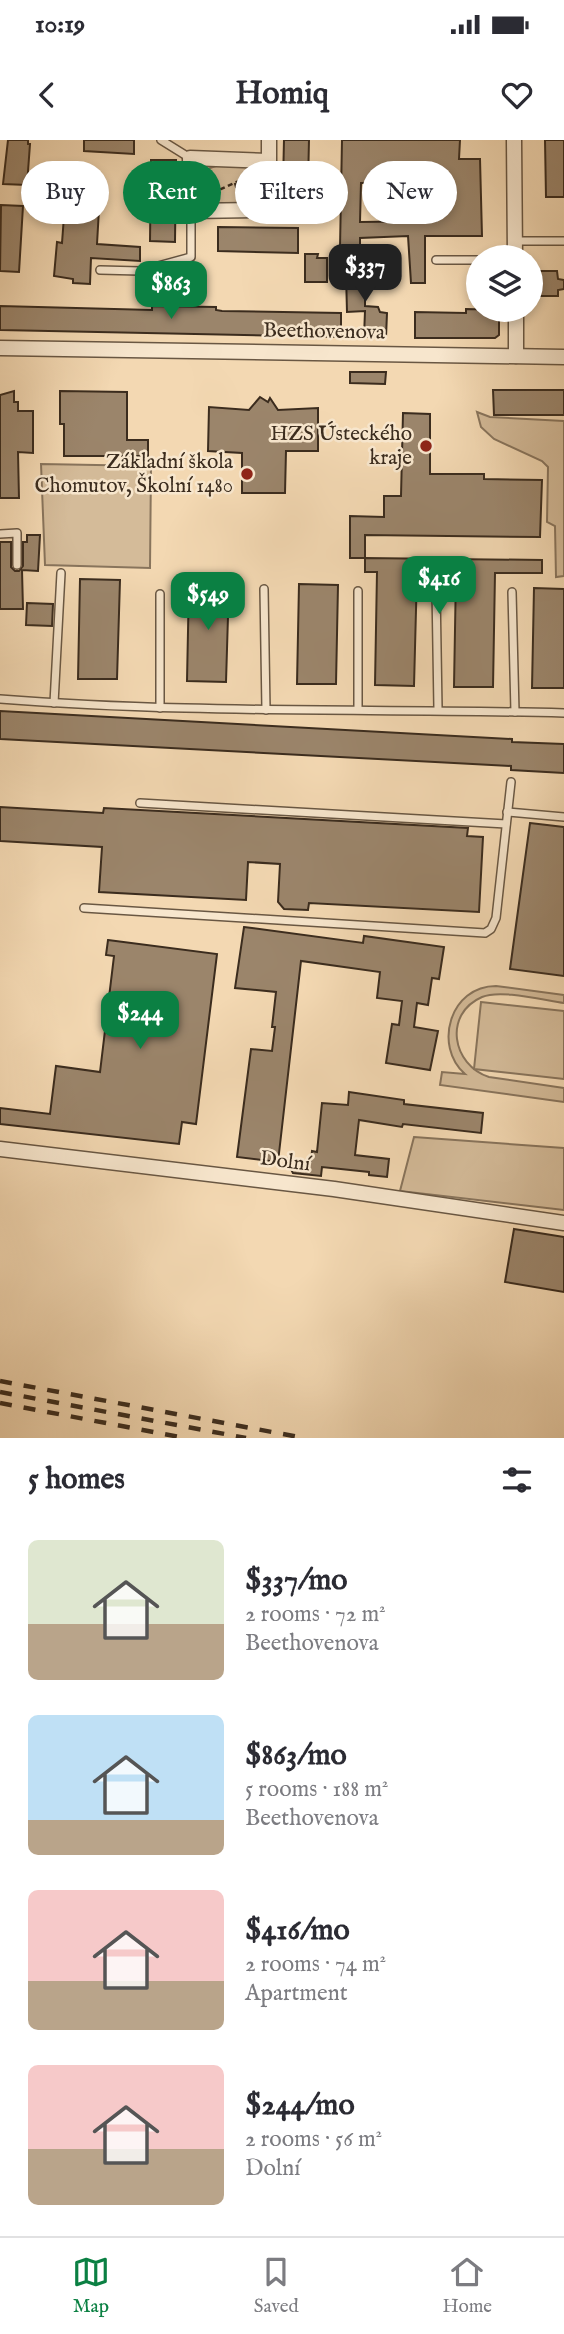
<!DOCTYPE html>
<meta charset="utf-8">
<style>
:root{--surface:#fff;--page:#f7f7f7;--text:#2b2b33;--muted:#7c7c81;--line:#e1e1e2;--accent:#0b8043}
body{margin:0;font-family:"IM FELL English",serif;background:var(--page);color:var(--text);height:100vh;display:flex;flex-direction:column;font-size:26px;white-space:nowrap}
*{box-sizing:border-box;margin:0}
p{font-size:23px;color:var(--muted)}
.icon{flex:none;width:38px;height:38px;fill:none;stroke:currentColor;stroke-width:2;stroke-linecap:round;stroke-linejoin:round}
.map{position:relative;height:1298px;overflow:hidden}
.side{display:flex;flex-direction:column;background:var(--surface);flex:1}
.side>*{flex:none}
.top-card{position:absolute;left:21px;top:21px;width:523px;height:63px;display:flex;gap:14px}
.buttons{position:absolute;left:466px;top:105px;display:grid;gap:14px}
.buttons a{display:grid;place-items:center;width:77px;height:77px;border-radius:50%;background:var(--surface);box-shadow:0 4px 10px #0003;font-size:35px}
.price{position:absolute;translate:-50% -60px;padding:0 16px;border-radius:14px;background:var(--accent);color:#fff;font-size:23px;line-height:46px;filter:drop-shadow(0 2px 4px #0008)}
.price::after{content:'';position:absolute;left:50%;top:42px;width:21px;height:16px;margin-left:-10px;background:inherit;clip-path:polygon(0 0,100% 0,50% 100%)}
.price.selected{background:#222;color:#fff}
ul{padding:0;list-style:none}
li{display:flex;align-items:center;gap:21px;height:175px;padding:0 28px}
li span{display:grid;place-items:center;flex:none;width:196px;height:140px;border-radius:10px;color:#555}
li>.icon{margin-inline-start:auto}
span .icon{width:84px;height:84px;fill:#fffc;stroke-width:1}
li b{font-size:30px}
h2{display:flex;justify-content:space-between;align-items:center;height:84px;padding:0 28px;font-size:30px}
.chip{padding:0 24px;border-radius:32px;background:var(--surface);box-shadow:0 4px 10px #0003;font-size:24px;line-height:63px}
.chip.selected{background:var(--accent);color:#fff}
.status{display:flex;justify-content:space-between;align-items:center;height:49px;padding:0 35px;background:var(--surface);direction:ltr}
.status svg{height:19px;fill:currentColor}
header{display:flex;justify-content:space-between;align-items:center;height:91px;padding:0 28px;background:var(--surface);font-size:32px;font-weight:700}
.menu{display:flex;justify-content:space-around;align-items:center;height:98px;border-top:2px solid var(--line);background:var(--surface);font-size:19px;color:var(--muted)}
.menu a{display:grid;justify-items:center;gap:4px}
.menu .selected{color:var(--accent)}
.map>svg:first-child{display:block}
</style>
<div class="status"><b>10:19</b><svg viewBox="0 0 49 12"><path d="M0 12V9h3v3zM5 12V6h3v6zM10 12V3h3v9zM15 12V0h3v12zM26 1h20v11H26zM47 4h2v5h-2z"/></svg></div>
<header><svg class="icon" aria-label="back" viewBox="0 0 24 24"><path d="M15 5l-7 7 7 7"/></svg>Homiq<svg class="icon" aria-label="heart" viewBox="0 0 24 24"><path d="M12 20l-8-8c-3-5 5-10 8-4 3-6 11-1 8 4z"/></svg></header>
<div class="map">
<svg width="564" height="1298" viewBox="0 0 564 1298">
<rect width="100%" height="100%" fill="#f3d8b2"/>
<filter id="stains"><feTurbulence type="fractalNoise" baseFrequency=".00286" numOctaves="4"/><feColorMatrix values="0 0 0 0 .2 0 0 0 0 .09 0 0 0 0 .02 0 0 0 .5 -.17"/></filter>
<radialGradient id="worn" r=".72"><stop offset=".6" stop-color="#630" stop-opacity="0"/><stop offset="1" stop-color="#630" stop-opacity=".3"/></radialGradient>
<g fill="#d4bb99" stroke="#88745c" stroke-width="2">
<path d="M 216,26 L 249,26 L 263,36 L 266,48 C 238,95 160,42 216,26 Z"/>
<polygon points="477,272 490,277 564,281 564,436 556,437 555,386 547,382 548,327 542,321 494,299 481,287"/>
<polygon points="41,324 151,326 150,428 45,425"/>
<path d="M 496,846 L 564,855 L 564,863 C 543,860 500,849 482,857 C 443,874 452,925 489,937 L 564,948 L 564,962 L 440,945 L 442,932 L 465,934 C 433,906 450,846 496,846 Z"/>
<polygon points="481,862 564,871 564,939 474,929"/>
<polygon points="414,997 564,1008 564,1070 400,1051"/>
</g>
<g fill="#9b856b" stroke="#3b2c1e" stroke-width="2" fill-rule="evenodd">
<polygon points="8,0 28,0 28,4 30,4 27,45 3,44"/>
<polygon points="84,0 134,0 134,14 84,11"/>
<polygon points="284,0 309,0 308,45 283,44"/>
<path d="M 342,0 L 460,0 L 459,19 L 480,19 L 482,96 L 425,96 L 425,143 L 411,143 L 408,96 L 360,98 L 360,109 L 340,108 ZM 438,42 L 436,81 L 360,82 L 361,43 Z"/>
<polygon points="545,0 564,0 564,57 546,57"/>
<polygon points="151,20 176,20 175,102 150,101"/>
<polygon points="71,58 85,59 84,68 99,69 97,104 140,107 140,121 91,118 90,144 73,143 73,139 54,136 57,102 62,103 64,76 69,76"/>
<polygon points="1,65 23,66 19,132 0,131"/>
<polygon points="218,87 298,88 298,113 218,111"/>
<polygon points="305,114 318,114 317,118 327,118 327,142 305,142"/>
<rect x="181" y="128" width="22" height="14"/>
<polygon points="533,131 557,131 558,139 564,140 564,149 558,150 558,156 534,156"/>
<polygon points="377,133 377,144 365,144 365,166 378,167 380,172 387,173 386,197 364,197 365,171 347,172 346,134"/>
<polygon points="0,166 152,170 152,166 216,167 216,170 222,171 341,173 341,197 0,190"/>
<polygon points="466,169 499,170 499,195 495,198 415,198 415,172 466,173"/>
<polygon points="350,232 386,232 385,244 350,243"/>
<polygon points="493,250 564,250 564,275 494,275"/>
<polygon points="14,251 14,262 18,262 18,271 33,271 33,313 18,312 19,358 0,358 0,255"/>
<polygon points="60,251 127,252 127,300 148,300 148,316 64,316 64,284 60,284"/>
<polygon points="260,257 268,262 270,258 278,270 318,268 318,311 286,311 285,353 242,353 242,313 208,311 209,267 249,270"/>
<polygon points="403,273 430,274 430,334 484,334 484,339 542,340 540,397 365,395 365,418 350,418 350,376 384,377 384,356 401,356"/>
<polygon points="27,395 40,395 38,431 22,430 23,469 0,469 0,402 11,402 11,427 15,431 19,431 23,426 23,402 27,402"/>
<polygon points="365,418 542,420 542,433 495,433 493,547 454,547 456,433 444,433 417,432 414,546 375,545 377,432 365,432"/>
<polygon points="80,439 120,440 117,539 78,539"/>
<polygon points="189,442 229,443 226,542 187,541"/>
<polygon points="299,444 338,445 336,544 297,544"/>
<polygon points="534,448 564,449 564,548 532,548"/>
<polygon points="27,463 53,464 52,486 26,485"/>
<polygon points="0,571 512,599 512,602 564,604 564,633 511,630 511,626 0,599"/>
<polygon points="0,667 103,673 104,668 468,688 467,696 483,697 479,772 309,763 308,770 284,769 278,762 280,724 248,722 246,760 99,752 102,707 0,701"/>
<polygon points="530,683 564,687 564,836 510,829"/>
<polygon points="244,787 363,803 364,796 444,807 439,839 432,838 428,865 417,863 414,887 438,891 430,930 386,923 392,884 399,885 402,861 377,858 380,832 301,821 278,1022 237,1017 251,909 272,911 275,887 272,887 276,852 235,848"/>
<polygon points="108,800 217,814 196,984 182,982 179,1004 0,984 0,968 50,974 56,926 100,932 114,816 106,815"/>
<polygon points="349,952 404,960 404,964 483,973 481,993 403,984 402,987 359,980 355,1015 389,1019 387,1037 369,1035 369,1032 322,1027 321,1036 293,1033 285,1018 311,1021 312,1011 317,1012 322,963 348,965"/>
<polygon points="514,1089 564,1097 564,1152 505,1142"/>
</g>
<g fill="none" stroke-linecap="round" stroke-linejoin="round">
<defs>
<g id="service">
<polyline points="161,0 190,18"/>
<polyline points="515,101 564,101"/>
<polyline points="436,120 478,120"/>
<polyline points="100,130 140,131 191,117 191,72"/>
<polyline points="0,394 17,393 17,425"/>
<polyline points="264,449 266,570"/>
<polyline points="436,449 438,569"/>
<polyline points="512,452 515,572"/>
<path d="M 0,559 C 188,574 376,568 564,573"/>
<polyline points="54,563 61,433"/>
<polyline points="160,568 160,454"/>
<polyline points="358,569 358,451"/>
<polyline points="140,663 506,684"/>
<polyline points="507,672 564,677"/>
<polyline points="84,768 485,793 491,789 496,778 511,642"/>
</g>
<g id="minor">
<polyline points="514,0 515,117"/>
<polyline points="268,21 190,18 191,71 259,70 269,61 269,0"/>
<polyline points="516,170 516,216"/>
<polyline points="0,208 564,217"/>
<polyline points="0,1009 334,1049 564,1083"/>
</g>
</defs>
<use href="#service" stroke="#695743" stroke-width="10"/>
<use href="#minor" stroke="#695743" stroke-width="17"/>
<g stroke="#3b2c1e" stroke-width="2.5" stroke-dasharray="5 3.5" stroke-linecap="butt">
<polyline points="235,43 239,56"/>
<polyline points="215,56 219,50 243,39 243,34"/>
</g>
<use href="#service" stroke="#f7e6cd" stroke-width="7"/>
<use href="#minor" stroke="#f7e6cd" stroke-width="14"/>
<g stroke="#3b2c1e" stroke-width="4.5" stroke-dasharray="12 12" stroke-linecap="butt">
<polyline points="0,1241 304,1298"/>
<polyline points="0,1252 246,1298"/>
<polyline points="0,1263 185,1298"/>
</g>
</g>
<g fill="#8f2418" stroke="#f7e6cd" stroke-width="2.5">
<circle cx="426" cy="306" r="7"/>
<circle cx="247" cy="334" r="7"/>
</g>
<g text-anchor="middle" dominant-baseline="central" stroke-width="5" stroke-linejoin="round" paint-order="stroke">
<g font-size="21" fill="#3b2c1e" stroke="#f7e6cd">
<text transform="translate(324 192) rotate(1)">Beethovenova</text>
<text transform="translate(285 1022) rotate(7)">Dolní</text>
</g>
<g font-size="21" fill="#3b2c1e" stroke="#f7e6cd" text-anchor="end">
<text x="412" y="294">HZS Ústeckého<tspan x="412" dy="24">kraje</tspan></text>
<text x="233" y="322">Základní škola<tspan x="233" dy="24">Chomutov, Školní 1480</tspan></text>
</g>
</g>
<rect width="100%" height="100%" filter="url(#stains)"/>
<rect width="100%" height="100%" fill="url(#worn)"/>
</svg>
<div class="buttons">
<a><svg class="icon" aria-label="layers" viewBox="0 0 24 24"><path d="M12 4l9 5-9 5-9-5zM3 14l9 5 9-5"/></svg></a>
</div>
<b class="price selected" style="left:365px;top:164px">$337</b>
<b class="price" style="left:171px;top:181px">$863</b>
<b class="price" style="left:439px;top:476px">$416</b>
<b class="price" style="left:208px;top:492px">$549</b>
<b class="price" style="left:140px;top:911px">$244</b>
<div class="top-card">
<a class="chip">Buy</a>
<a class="chip selected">Rent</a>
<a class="chip">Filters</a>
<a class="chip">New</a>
</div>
</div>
<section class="side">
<h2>5 homes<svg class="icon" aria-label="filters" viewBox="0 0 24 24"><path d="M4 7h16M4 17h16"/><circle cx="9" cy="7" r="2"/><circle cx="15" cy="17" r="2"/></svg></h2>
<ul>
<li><span style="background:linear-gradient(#dfe7d0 60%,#b9a48a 0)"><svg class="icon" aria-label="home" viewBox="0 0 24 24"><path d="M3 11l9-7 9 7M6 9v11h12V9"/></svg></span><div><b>$337/mo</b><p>2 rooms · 72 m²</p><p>Beethovenova</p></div></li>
<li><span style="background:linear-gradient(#bfe0f5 75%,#b9a48a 0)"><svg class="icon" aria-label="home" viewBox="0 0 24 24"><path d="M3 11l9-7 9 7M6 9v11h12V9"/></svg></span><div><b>$863/mo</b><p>5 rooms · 188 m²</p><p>Beethovenova</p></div></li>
<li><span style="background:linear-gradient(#f6c9c9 65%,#b9a48a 0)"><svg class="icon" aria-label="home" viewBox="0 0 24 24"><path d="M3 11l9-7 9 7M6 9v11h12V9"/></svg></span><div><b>$416/mo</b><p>2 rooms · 74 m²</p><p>Apartment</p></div></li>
<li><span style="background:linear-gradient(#f6c9c9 60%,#b9a48a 0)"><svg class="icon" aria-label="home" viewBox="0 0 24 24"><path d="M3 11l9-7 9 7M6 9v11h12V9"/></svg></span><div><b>$244/mo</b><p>2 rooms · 56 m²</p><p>Dolní</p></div></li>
</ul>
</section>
<nav class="menu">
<a class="selected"><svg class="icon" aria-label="map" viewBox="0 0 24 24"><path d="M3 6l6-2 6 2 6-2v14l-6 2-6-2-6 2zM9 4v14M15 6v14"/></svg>Map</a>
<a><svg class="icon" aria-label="saved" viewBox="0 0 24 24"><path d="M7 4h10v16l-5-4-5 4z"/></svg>Saved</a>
<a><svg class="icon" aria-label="home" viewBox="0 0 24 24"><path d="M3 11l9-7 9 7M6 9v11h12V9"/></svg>Home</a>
</nav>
